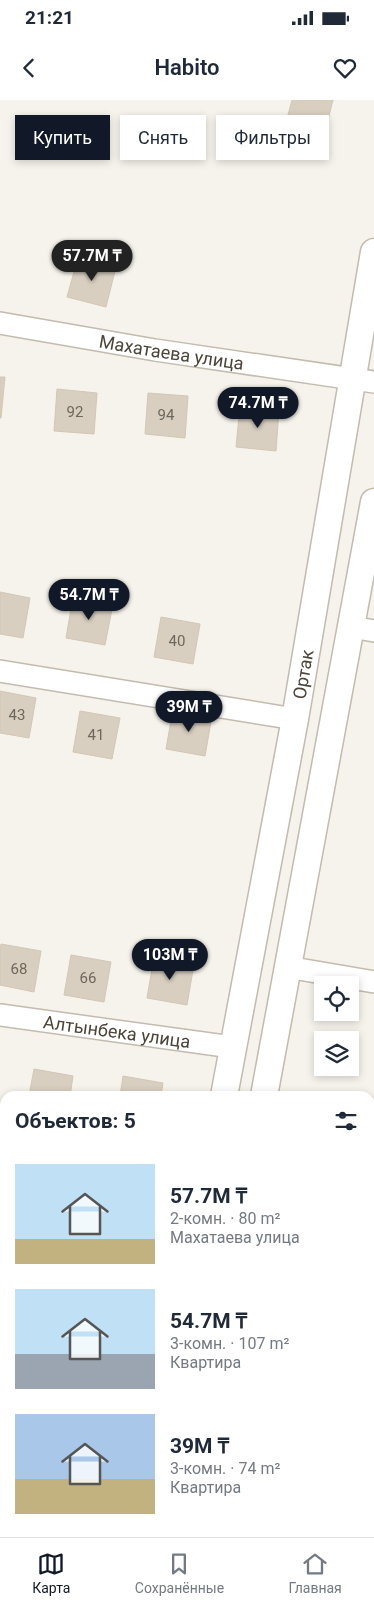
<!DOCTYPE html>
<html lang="ru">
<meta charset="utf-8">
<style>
:root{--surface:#fff;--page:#f6f6f7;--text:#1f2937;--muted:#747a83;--line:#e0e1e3;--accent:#111827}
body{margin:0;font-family:Roboto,sans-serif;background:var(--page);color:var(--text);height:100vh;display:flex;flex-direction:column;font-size:19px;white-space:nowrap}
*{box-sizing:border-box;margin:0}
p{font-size:16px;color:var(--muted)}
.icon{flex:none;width:28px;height:28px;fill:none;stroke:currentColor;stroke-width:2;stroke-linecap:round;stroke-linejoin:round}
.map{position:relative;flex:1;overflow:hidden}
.side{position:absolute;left:0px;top:991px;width:375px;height:446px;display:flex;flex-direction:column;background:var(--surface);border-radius:15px 15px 0 0;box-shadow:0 2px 8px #0003}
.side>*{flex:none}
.hud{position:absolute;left:15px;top:15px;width:345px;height:45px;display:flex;gap:10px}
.tools{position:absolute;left:314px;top:876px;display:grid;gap:10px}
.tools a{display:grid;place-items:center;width:45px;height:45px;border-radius:0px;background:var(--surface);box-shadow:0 2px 8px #0003;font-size:25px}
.price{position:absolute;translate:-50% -42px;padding:0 11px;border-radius:18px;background:var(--accent);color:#fff;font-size:16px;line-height:32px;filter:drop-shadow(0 1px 2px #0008)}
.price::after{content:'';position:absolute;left:50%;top:30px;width:15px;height:11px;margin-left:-8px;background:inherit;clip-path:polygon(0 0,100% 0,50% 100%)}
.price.active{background:#222;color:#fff}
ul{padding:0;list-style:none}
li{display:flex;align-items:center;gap:15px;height:125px;padding:0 15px}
li span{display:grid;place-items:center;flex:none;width:140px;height:100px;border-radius:0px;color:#555}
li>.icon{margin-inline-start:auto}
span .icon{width:60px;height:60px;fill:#fffc;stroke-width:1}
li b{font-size:21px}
h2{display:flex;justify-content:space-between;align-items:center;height:60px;padding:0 15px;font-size:21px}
.chip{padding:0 18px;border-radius:0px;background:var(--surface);box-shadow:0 2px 8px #0003;font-size:18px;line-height:45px}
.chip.active{background:var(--accent);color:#fff}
.status{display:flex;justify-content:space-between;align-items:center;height:35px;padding:0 25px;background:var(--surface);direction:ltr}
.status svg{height:14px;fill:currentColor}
header{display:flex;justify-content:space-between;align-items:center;height:65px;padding:0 15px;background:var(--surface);font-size:22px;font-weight:600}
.tab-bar{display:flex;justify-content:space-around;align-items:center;height:70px;border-top:1px solid var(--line);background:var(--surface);font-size:14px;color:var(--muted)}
.tab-bar a{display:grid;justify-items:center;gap:2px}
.tab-bar .active{color:var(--accent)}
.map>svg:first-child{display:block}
</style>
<div class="status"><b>21:21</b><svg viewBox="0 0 49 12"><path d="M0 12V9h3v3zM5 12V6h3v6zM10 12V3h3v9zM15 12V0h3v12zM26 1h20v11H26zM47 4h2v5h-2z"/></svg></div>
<header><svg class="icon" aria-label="back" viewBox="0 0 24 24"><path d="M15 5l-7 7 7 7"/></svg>Habito<svg class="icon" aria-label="heart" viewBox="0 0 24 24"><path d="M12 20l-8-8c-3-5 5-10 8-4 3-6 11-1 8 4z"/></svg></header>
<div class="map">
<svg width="374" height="1437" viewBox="0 0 374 1437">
<rect width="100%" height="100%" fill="#f6f3ec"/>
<g fill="#d8cfc1" stroke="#d3c7b4">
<polygon points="292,0 333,0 324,36 285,26"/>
<polygon points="78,157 116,167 106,207 67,197"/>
<polygon points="0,277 5,277 1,318 0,318"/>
<polygon points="57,289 97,293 94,334 54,331"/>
<polygon points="148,293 188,296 185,338 145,334"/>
<polygon points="240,306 279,310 276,351 236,347"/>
<polygon points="0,492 30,498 23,538 0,534"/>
<polygon points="73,497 113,504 105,545 66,538"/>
<polygon points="161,517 200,524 193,564 154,557"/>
<polygon points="0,591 36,598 29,638 0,633"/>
<polygon points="173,609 212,616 205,656 166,649"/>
<polygon points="80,611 120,618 112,659 73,652"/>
<polygon points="1,844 41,851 34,892 0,885 0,852"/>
<polygon points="71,855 111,862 104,902 64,895"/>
<polygon points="154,857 194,864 187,905 147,898"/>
<polygon points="34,969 73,976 70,996 29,996"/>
<polygon points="123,976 163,983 161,996 120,996"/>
<polygon points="370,1079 374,1080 374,1119 370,1118"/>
<polygon points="0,1145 5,1146 5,1188 0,1187"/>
<polygon points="0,1309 5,1310 5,1333 2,1351 0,1351"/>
</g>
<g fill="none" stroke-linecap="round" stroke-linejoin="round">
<defs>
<g id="minor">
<path id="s1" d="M 0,223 L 155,250 L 374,282"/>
<polyline points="351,527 374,531"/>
<polyline points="0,571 295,619"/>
<polyline points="287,867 374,882"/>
<path id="s2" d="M 0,915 L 232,947"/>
<polyline points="370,1229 374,1230"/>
<polyline points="0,1260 5,1261"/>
</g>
<g id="tertiary">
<path id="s3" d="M 224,996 L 295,619 L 374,152"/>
<polyline points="264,996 374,402"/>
<polyline points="150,1437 151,1432"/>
<polyline points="192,1437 192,1432"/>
</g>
</defs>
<use href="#minor" stroke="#c2bbae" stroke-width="24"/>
<use href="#tertiary" stroke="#c2bbae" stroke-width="29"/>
<use href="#minor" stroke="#fff" stroke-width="21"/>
<use href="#tertiary" stroke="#fff" stroke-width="26"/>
</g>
<g text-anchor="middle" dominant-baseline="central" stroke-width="4" stroke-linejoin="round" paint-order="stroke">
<g font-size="15" fill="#6e675b">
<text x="75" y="312">92</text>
<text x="166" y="315">94</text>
<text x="177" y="541">40</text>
<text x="17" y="615">43</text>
<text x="96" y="635">41</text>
<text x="19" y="869">68</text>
<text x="88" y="878">66</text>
</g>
<g font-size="18" fill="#4b4439" stroke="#fff">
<text stroke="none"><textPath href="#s1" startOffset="174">Махатаева улица</textPath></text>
<text stroke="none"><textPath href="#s3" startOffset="429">Ортак</textPath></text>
<text stroke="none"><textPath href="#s2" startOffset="118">Алтынбека улица</textPath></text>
</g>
</g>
</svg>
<div class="tools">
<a><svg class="icon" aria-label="locate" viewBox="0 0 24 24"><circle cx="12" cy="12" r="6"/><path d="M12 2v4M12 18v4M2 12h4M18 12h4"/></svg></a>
<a><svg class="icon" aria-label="layers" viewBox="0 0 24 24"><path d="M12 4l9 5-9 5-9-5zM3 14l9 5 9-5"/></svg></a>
</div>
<b class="price active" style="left:92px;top:182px">57.7M ₸</b>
<b class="price" style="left:258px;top:329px">74.7M ₸</b>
<b class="price" style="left:89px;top:521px">54.7M ₸</b>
<b class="price" style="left:189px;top:633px">39M ₸</b>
<b class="price" style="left:170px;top:881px">103M ₸</b>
<div class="hud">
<a class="chip active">Купить</a>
<a class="chip">Снять</a>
<a class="chip">Фильтры</a>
</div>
<section class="side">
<h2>Объектов: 5<svg class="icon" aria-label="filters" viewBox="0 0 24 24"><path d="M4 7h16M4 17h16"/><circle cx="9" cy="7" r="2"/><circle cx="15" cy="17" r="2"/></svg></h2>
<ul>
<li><span style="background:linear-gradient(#bfe0f5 75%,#c2b280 0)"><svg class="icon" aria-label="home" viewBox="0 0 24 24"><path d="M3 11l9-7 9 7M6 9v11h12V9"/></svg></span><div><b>57.7M ₸</b><p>2-комн. · 80 m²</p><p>Махатаева улица</p></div></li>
<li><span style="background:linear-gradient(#bfe0f5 65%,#9aa5b1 0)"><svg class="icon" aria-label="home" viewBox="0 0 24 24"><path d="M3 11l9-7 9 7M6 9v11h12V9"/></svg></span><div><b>54.7M ₸</b><p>3-комн. · 107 m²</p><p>Квартира</p></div></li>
<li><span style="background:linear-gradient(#a9c7e8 65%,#c2b280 0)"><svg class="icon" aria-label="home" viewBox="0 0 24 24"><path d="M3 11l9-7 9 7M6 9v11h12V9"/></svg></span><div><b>39M ₸</b><p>3-комн. · 74 m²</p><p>Квартира</p></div></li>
</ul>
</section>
</div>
<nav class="tab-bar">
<a class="active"><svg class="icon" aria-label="map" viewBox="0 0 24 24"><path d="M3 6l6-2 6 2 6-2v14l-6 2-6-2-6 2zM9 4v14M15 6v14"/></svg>Карта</a>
<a><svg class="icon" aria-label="saved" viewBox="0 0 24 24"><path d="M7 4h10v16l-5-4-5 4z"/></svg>Сохранённые</a>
<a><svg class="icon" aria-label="home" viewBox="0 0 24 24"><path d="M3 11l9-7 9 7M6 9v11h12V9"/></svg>Главная</a>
</nav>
